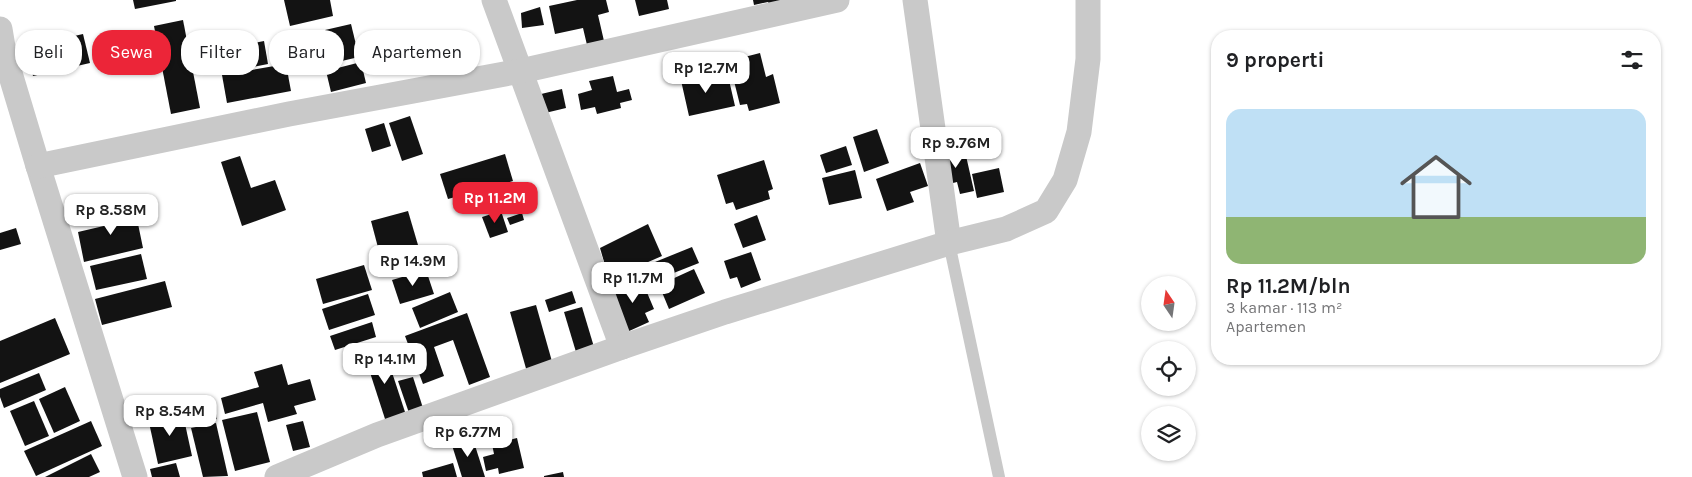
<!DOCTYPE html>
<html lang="id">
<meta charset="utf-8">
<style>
:root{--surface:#fff;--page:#f2f2f2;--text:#202124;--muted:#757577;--accent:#ec2538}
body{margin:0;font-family:Karla,sans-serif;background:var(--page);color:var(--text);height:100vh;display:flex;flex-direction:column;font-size:19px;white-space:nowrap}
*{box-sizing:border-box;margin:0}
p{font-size:16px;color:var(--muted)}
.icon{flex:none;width:28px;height:28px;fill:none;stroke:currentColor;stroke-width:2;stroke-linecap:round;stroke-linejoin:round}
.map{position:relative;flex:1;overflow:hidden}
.sheet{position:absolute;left:1211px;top:30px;width:450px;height:335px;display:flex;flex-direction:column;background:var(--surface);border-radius:20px;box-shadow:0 1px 4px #0004}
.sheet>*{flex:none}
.guide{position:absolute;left:15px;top:30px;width:475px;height:45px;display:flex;gap:10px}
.needle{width:32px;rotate:347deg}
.controls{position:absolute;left:1141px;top:276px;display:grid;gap:10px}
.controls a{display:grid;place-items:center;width:55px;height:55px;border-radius:50%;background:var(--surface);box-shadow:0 1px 4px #0004;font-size:25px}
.price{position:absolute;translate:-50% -42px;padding:0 11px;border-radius:10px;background:#fff;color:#222;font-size:16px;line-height:32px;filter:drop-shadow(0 1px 2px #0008)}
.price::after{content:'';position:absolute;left:50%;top:30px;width:15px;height:11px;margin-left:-8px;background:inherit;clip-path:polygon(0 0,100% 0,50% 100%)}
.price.on{background:var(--accent);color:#fff}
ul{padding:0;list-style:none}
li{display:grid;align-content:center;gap:10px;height:265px;padding:0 15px}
li span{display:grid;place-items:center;height:155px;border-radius:15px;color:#555}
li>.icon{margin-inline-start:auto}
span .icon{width:90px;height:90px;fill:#fffc;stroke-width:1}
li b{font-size:21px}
h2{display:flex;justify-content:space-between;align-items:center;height:60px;padding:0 15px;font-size:21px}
.pill{padding:0 18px;border-radius:20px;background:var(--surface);box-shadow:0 1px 4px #0004;font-size:18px;line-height:45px}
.pill.on{background:var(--accent);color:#fff}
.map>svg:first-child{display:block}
</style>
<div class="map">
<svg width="1692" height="477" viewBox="0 0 1692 477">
<rect width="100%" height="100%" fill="#fff"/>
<g fill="#131313">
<polygon points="133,0 176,0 176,1 135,9"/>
<polygon points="284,0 330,0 333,16 290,26"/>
<polygon points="577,0 606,0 609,12 598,15 604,41 587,45 583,28 555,34 549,6"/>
<polygon points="635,0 667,0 669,9 639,16"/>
<polygon points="753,0 796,0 771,7 768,2 754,5"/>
<polygon points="540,7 544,25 522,28 521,13"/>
<polygon points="183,20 200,108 171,114 154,26"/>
<polygon points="351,24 359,57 333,63 325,30"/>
<polygon points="83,34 90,63 33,76 26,47"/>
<polygon points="264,41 268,64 215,74 211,51"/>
<polygon points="760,53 766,77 773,74 780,103 749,111 747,104 740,105 729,61"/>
<polygon points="361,62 366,83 331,92 326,71"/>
<polygon points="286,64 291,91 227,103 222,75"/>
<polygon points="707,70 710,84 729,80 735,106 689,116 680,76"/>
<polygon points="613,76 617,92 629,89 632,100 620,103 621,108 597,114 595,107 581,110 578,94 592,90 589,81"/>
<polygon points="562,89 566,108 541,114 537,95"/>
<polygon points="410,116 423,154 402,161 389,123"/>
<polygon points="384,123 391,146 372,152 365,129"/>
<polygon points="877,129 889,163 864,172 853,137"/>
<polygon points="846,146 852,165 826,173 820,155"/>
<polygon points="964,147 974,191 960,194 957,182 945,185 938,153"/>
<polygon points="505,154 513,181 448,199 440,174"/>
<polygon points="240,156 251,188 275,180 286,210 242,226 221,162"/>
<polygon points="764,160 773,189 768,191 770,199 736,210 733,202 726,204 717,175"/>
<polygon points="920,163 928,186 910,192 914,202 887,211 876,179"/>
<polygon points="999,168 1004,192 977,198 972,174"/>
<polygon points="855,170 862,198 829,205 822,178"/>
<polygon points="499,189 504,201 471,213 466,201"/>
<polygon points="520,196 524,208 506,214 502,202"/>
<polygon points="125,205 129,221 137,219 143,248 84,262 78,232 108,225 105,209"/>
<polygon points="408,211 418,245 380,255 371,221"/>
<polygon points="501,211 508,232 490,238 482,217"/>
<polygon points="522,213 524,220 510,225 507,218"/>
<polygon points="757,215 766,240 743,248 734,224"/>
<polygon points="648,224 662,256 609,279 600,248"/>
<polygon points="16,228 21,244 0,250 0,233"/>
<polygon points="692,247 699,263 661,278 655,262"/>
<polygon points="751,252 761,280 741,288 737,277 730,279 724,261"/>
<polygon points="141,254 147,279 96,290 90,266"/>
<polygon points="364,265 372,290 323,304 316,279"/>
<polygon points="694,269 705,293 669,309 659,285"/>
<polygon points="426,270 434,294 400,304 392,280"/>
<polygon points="640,276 654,309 645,313 649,322 627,332 610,292"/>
<polygon points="165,281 172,307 102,325 95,299"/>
<polygon points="572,291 576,303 549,312 545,300"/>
<polygon points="450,292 458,312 420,328 412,308"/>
<polygon points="368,294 375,315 329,330 322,309"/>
<polygon points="536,305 553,365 527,372 510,312"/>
<polygon points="582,307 594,347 576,352 564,312"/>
<polygon points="467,313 490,377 469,385 453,340 434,347 444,376 423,384 405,336"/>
<polygon points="55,318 70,354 0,383 0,341"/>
<polygon points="372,322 376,337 335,350 330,336"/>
<polygon points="384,348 406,415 386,422 364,354"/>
<polygon points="282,364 288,385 310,379 316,400 294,406 297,414 268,422 263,403 225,414 221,398 259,387 254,372"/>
<polygon points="39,373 46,390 4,408 0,397 0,389"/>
<polygon points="413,377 423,408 409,413 398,381"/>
<polygon points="65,387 80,421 54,433 39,399"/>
<polygon points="34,401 49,436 25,446 10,411"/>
<polygon points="215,408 217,419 190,426 187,415"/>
<polygon points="182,410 192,456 158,464 148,418"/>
<polygon points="257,412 270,462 235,471 222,420"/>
<polygon points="91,421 102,446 36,476 24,451"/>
<polygon points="303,421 310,447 293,451 286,425"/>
<polygon points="216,423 228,476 203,477 191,428"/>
<polygon points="472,436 485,477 462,477 451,442"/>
<polygon points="517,438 524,468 499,474 498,468 486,471 483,457 494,454 492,444"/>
<polygon points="91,454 100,472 89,477 45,477"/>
<polygon points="176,463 180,477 152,477 150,469"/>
<polygon points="453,463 457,477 423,477 422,472"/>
<polygon points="563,472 564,477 544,477 544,476"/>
</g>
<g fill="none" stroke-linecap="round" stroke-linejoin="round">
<polyline stroke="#c9c9c9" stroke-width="12" points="949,243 999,477"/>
<g stroke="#c9c9c9" stroke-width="25">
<polyline points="494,0 622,347"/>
<polyline points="915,0 949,243"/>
<polyline points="0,29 4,53 38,166 135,477"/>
<polyline points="38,166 289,114 521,71 837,0"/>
<polyline points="277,477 377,435 622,347 725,312 949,243 1006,229 1046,211 1065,180 1079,132 1088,59 1088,0"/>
</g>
</g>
</svg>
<div class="controls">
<a><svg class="needle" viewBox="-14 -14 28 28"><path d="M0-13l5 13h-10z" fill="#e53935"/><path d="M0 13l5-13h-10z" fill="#757577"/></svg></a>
<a><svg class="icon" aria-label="locate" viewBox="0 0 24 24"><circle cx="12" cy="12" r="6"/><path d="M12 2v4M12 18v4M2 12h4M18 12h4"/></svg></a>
<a><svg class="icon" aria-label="layers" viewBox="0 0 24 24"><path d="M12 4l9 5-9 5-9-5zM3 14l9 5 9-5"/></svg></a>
</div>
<b class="price" style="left:706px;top:94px">Rp 12.7M</b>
<b class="price" style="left:956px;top:169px">Rp 9.76M</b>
<b class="price on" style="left:495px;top:224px">Rp 11.2M</b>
<b class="price" style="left:111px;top:236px">Rp 8.58M</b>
<b class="price" style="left:413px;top:287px">Rp 14.9M</b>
<b class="price" style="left:633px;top:304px">Rp 11.7M</b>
<b class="price" style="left:385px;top:385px">Rp 14.1M</b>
<b class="price" style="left:170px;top:437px">Rp 8.54M</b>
<b class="price" style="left:468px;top:458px">Rp 6.77M</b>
<div class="guide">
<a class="pill">Beli</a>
<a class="pill on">Sewa</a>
<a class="pill">Filter</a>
<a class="pill">Baru</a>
<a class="pill">Apartemen</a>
</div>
<section class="sheet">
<h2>9 properti<svg class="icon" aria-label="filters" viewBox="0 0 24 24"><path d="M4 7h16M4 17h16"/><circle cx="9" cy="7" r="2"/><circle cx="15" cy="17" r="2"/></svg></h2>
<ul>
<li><span style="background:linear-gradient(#bfe0f5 70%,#8fb573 0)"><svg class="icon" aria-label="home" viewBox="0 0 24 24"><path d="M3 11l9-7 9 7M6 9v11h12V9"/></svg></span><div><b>Rp 11.2M/bln</b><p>3 kamar · 113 m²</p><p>Apartemen</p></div></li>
</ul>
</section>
</div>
